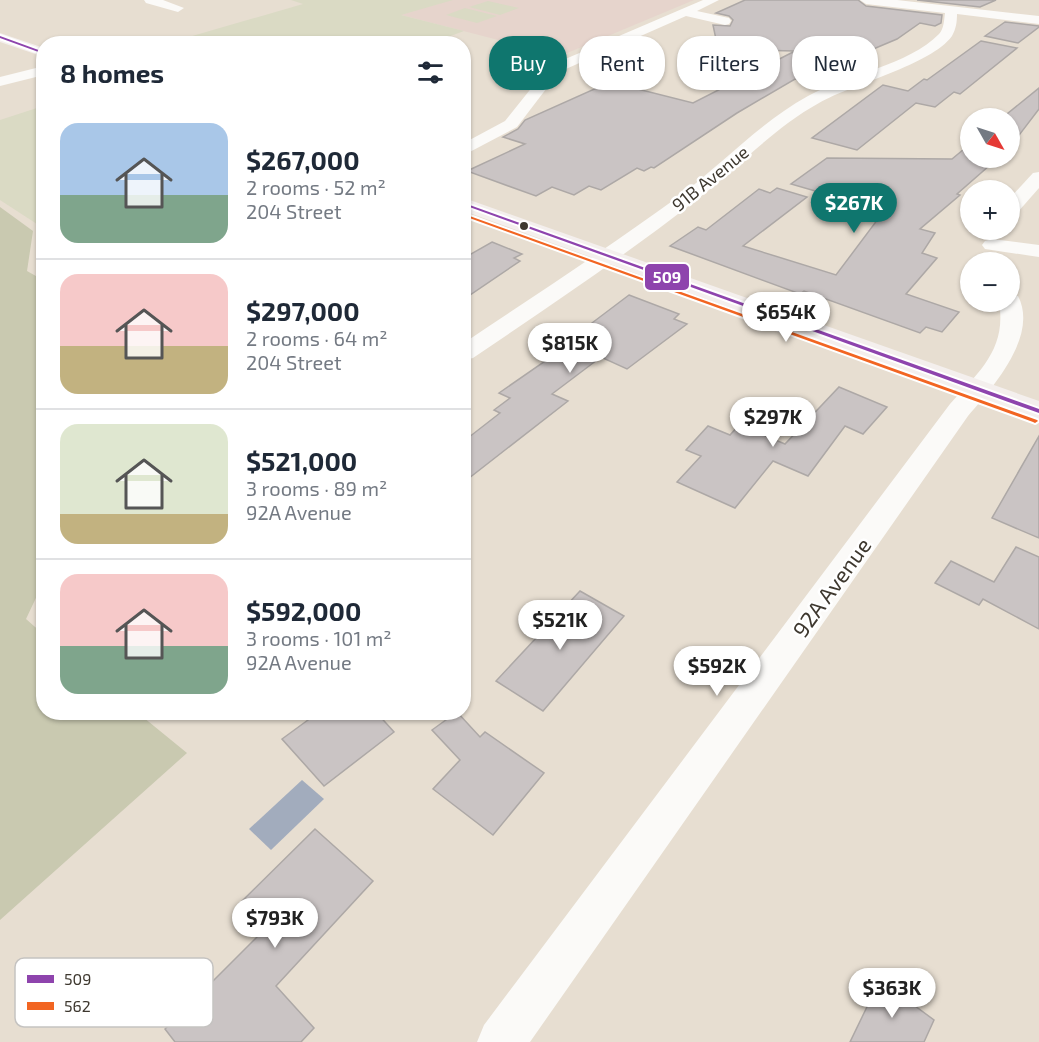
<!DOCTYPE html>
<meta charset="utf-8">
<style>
:root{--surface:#fff;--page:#f2f2f3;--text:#1f2937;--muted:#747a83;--line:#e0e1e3;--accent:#0f766e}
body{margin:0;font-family:"Exo 2",sans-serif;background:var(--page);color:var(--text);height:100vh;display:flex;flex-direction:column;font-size:22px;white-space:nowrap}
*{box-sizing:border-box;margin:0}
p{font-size:20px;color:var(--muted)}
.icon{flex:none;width:33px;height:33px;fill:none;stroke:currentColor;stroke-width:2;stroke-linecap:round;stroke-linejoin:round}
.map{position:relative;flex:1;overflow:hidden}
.drawer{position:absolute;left:36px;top:36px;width:435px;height:684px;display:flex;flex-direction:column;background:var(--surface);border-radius:24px;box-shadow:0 2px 4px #0004}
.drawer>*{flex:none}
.hud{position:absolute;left:489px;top:36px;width:459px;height:54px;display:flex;gap:12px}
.needle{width:39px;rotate:129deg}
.controls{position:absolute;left:960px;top:108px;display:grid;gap:12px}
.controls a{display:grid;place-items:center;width:60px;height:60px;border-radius:50%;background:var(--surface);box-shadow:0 2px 4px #0004;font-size:30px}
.price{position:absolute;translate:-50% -51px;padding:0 14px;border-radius:21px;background:#fff;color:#222;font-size:20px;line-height:39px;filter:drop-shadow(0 2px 3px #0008)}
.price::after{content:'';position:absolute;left:50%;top:36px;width:18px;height:14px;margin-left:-9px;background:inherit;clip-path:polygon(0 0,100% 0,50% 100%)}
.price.on{background:var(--accent);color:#fff}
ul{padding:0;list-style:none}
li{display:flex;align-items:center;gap:18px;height:150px;padding:0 24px}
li+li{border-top:2px solid var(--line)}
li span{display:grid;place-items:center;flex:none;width:168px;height:120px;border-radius:18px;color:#555}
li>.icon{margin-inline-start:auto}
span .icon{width:72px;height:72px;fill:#fffc;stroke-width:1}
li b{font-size:26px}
h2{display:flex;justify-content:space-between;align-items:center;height:72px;padding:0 24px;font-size:26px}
.tag{padding:0 21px;border-radius:24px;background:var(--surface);box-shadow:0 2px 4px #0004;font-size:21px;line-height:54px}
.tag.on{background:var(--accent);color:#fff}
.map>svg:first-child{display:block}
</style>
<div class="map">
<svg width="1039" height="1042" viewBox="0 0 1039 1042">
<rect width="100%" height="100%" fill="#e7ded1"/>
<polygon fill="#e6d4cc" points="343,0 694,0 560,56"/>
<g fill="#dadac4">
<polygon points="291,0 453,0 401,15 464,31 429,44 168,43 303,4"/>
<polygon points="488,1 519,8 500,15 469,7"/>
<polygon points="465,8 497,16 477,23 446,15"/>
<polygon points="43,106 44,224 40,226 0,200 0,120"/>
</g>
<polygon fill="#c9c9b0" points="0,207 33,231 27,271 43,280 43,583 26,619 43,634 44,712 138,713 187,753 0,920"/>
<polygon fill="#a2acbd" points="302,780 324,799 271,850 249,829"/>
<g fill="#cac4c4" stroke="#ada8a6" stroke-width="1.5">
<polygon points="745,0 858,0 866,6 942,15 941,23 935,26 920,23 897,39 826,69 822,68 800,80 795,79 737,113 654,168 651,167 644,171 637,168 601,190 589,186 574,195 552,187 536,196 467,171 525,144 503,137 518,129 525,120 610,82 693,103 795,51 718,49 713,25 730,26 733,20 729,16 716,13"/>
<polygon points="917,0 996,0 980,7"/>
<polygon points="1005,22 1039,26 1039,27 1018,43 985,36"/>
<polygon points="981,41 1017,48 960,94 954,92 935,107 916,103 857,150 812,138 883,85 908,91 924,79 927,80"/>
<polygon points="1039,88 1039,109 1010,147 1010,118 1002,118"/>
<polygon points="970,144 970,158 998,158 957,194 960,195 920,229 935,233 922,253 937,258 906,294 959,312 942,332 926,327 920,333 804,291 800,294 670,246 698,227 706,230 759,189 770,193 777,188 807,197 743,246 836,275 884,211 791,184 827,158 952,159"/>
<polygon points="492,242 522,254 514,258 520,261 464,299 464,258"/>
<polygon points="629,295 679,314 674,319 687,324 627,369 601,357 552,394 568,401 464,482 464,441 500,413 494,410 510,398 499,393 584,334 580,332"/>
<polygon points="839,387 887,407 863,434 845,426 808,476 773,461 735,508 677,482 701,456 686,450 708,426 730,435 739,425 785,444"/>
<polygon points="1039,436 1039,538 992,518"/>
<polygon points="1016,547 1039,557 1039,629 983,599 979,605 935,583 951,561 994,582"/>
<polygon points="580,591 624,616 543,711 496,681"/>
<polygon points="319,712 376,712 394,732 324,786 282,739"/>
<polygon points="457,712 480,737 485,732 544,773 493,835 433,789 460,760 432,730"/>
<polygon points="315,829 373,881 276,986 314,1028 301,1042 175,1042 165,1029 264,930 239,904"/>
<polygon points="880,980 934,1020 924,1042 850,1042"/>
</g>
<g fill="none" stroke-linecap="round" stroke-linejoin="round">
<g fill="#fbfaf8" fill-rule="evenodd">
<polygon points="144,0 163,0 184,8 178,12 146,3"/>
<polygon points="703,0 719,0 697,11 729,18 731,21 729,24 725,25 686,16 559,72 517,127 464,155 464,143 505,121 549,66"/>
<path d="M 860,0 L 897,0 L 1039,16 L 1039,24 L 957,14 C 957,22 956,29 952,36 C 931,65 852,84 819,103 C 772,129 737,169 695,201 C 623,257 548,307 473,358 L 464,360 L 464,343 C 537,294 611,246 682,194 C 724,162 761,122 808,96 C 846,75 909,65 939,34 C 944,29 944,20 945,13 L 866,4 Z"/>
<polygon points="44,66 44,75 0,86 0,77"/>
<polygon points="1039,172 1039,188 1017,213 1010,215 1010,198 1033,173"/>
<polygon points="992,239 1039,245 1039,257 985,249 982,245 985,241"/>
<path d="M 1010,294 L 1018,296 C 1039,336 992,388 968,416 L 530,1042 L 477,1042 L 484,1025 L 950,404 C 979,372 1007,349 999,302 L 1010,302 Z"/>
</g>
<g fill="#f4efed" fill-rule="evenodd">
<polygon points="0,33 44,48 44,57 0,42"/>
<polygon points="464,198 1039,401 1039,420 464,211"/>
</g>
<defs>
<g id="bus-1">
<polygon points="0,36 44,52 44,54 0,38"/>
<polygon points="464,203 1039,409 1039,413 464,205"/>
</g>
<polygon id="bus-2" points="464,214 1037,420 1038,421 1035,423 1033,422 464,216"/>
</defs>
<use href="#bus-1" stroke="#fff" stroke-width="4"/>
<use href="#bus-2" stroke="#fff" stroke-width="4"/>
<use href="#bus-1" fill="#8e44ad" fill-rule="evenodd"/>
<use href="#bus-2" fill="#f26522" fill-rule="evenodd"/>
</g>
<circle fill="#3e382f" stroke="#fff" stroke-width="2" cx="524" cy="226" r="5"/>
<g text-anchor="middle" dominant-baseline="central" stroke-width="5" stroke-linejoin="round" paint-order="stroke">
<g font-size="18" fill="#3e382f" stroke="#fff">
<text transform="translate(710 178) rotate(-39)">91B Avenue</text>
</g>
<g font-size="22" fill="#3e382f" stroke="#fff">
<text transform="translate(831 587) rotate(-54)">92A Avenue</text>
</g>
</g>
<rect x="15" y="958" width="198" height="69" rx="9" fill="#fff" stroke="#c5c3c1" stroke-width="1.5"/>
<rect x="27" y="975" width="27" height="8" fill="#8e44ad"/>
<rect x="27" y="1002" width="27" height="8" fill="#f26522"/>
<g font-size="16" fill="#3e382f">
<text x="64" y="985">509</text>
<text x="64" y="1012">562</text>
</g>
<rect stroke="#fff" stroke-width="2" x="644" y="263" width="46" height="28" rx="6" fill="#8e44ad"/>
<g font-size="16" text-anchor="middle" font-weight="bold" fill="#fff">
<text x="667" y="283">509</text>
</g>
</svg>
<div class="controls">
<a><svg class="needle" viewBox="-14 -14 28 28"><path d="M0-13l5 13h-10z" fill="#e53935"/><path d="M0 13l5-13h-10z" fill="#747a83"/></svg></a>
<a>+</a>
<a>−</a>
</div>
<b class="price on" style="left:854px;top:234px">$267K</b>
<b class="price" style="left:786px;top:343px">$654K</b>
<b class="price" style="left:570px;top:374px">$815K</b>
<b class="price" style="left:773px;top:448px">$297K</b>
<b class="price" style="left:560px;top:651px">$521K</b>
<b class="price" style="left:717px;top:697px">$592K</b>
<b class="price" style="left:275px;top:949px">$793K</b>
<b class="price" style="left:892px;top:1019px">$363K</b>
<div class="hud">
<a class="tag on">Buy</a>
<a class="tag">Rent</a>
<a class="tag">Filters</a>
<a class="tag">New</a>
</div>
<section class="drawer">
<h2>8 homes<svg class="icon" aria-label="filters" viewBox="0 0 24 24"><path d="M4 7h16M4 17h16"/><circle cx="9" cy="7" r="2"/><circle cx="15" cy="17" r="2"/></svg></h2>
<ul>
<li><span style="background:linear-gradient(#a9c7e8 60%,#7fa58c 0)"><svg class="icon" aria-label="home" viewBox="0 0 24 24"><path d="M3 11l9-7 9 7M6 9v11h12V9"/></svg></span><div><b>$267,000</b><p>2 rooms · 52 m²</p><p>204 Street</p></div></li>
<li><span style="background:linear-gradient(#f6c9c9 60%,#c2b280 0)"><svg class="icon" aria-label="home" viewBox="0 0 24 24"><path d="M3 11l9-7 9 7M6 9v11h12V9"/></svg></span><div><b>$297,000</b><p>2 rooms · 64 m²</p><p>204 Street</p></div></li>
<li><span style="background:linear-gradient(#dfe7d0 75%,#c2b280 0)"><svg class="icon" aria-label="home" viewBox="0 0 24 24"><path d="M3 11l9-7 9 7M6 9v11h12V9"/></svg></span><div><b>$521,000</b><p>3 rooms · 89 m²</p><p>92A Avenue</p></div></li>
<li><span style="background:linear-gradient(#f6c9c9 60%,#7fa58c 0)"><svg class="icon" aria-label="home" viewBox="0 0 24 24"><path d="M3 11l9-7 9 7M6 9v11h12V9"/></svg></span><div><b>$592,000</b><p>3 rooms · 101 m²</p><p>92A Avenue</p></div></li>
</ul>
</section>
</div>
